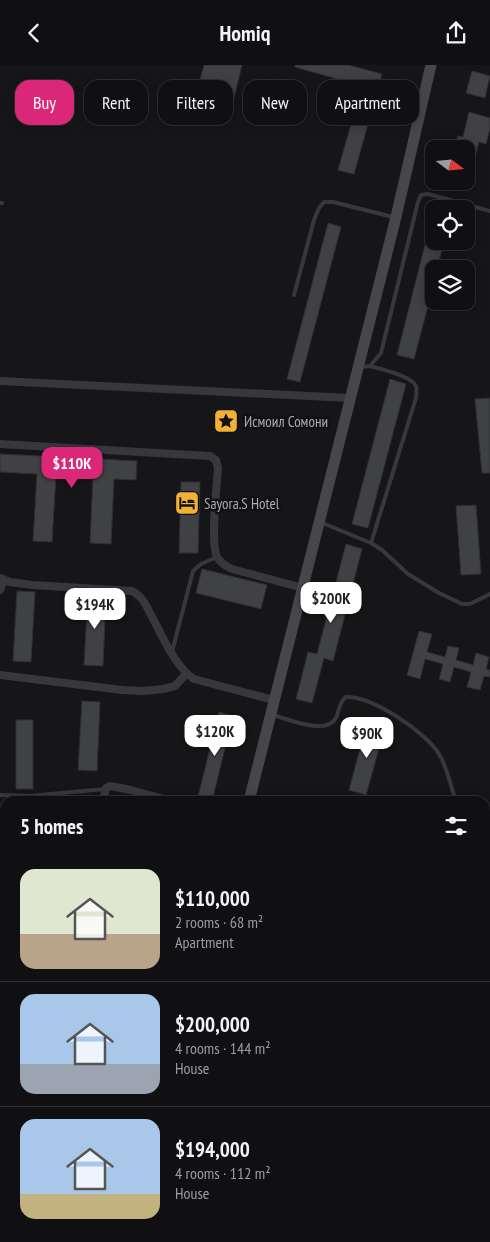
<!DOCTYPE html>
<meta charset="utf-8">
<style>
:root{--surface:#101012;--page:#1e1e20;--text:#f1f3f6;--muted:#9c9d9f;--line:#303032;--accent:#db2777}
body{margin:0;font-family:"PT Sans Narrow",sans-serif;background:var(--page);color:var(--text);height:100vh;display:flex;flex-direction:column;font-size:19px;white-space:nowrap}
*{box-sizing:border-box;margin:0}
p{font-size:16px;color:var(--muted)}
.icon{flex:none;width:28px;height:28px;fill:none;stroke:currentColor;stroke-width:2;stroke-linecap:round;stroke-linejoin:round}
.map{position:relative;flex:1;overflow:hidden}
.side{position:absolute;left:0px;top:731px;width:490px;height:446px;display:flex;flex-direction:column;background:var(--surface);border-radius:15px 15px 0 0;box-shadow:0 2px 12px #0003,0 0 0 1px var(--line)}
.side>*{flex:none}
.banner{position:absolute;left:15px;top:15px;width:460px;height:45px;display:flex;gap:10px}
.needle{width:32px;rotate:106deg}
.fabs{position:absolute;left:425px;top:75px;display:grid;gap:10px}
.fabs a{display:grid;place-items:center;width:50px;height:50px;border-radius:10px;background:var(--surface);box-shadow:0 2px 12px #0003,0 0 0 1px var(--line);font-size:25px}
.price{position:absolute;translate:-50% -42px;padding:0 11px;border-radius:10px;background:#fff;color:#222;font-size:16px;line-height:32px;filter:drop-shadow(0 1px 2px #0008)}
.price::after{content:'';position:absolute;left:50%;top:30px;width:15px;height:11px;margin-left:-8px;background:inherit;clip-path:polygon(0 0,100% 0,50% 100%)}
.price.on{background:var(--accent);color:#fff}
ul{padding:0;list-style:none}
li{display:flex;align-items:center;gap:15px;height:125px;padding:0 20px}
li+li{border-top:1px solid var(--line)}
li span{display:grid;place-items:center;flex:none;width:140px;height:100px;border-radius:15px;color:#555}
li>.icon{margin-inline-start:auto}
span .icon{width:60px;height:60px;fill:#fffc;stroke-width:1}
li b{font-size:21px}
h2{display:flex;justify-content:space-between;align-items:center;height:60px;padding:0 20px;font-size:21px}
.tag{padding:0 18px;border-radius:15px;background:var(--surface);box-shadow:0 2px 12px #0003,0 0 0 1px var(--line);font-size:18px;line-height:45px}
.tag.on{background:var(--accent);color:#fff}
header{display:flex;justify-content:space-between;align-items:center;height:65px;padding:0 20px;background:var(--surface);font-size:22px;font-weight:800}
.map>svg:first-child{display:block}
</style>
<header><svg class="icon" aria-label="back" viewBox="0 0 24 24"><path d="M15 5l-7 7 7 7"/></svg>Homiq<svg class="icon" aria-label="share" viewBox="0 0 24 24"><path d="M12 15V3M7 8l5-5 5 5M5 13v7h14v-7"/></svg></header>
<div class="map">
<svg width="490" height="1177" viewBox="0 0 490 1177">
<rect width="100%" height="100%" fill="#161618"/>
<g fill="#404145" stroke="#303034">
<polygon points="204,0 242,0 234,33 198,23"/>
<polygon points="295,0 348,0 382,9 354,109 338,105 362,21 295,2"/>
<polygon points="472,6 490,11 485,33 466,28"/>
<polygon points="469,47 490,53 490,63 486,79 479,77 472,103 466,101 466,84 454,84 458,71 463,72"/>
<polygon points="328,158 341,162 300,317 287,314"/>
<polygon points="425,180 442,184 437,204 434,204 434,218 414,294 397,290"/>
<polygon points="390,314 406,319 368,463 352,459"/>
<polygon points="490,333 490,408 482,408 475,334"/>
<polygon points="0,389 137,396 136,415 114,414 111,479 90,478 93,412 56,410 52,477 33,476 37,409 0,407"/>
<polygon points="181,417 200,417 198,488 179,488"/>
<polygon points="476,440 481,509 461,510 456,441"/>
<polygon points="346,479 362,484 333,596 324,593 312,638 296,634 308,587 317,589"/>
<polygon points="202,504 267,520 261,544 196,528"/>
<polygon points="17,526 35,527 31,597 13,596"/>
<polygon points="88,529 106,530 103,601 84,600"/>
<polygon points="419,566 432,569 427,587 445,592 448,581 459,583 456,595 473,600 476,588 489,592 486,604 490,605 490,612 484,611 480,625 467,622 471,607 454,602 450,617 439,614 443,599 425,594 420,614 407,610"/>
<polygon points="82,636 100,637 97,706 78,705"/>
<polygon points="219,647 233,651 212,736 197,736"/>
<rect x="16" y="655" width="17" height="69"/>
<polygon points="367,658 385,662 366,730 349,725"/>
</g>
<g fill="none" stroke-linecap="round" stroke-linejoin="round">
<g stroke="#37383d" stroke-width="4">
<polyline points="0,138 2,138"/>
<polyline points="294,230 314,155 319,143 324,137 333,137 393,152"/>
<path d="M 370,301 C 380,304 412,311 416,321 C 417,324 416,329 416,333 L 371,478"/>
<polyline points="360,302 370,301 381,288 418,137 421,130 428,129 490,146"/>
<polyline points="320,457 371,478 382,485 408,509 439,528 462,539 470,539 490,529"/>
<polyline points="172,587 193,506 201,499 217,492"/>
<path d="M 273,650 C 288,654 326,671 336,653 C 339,646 339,637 346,632 C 372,631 426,667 439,689 C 447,702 450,719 455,733"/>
<polyline points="0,730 29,731 105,724"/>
<polyline points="425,1172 429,1177"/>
<polyline points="77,1177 79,1172"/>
</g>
<g stroke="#37383d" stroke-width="8">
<polyline points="0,316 350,333"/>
<path d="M 0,379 L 210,391 L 216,395 L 218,403 C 217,421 210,478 217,492 C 221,498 227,502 232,504 L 303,523"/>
<path d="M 0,513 L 10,517 L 32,520 L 132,526 C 142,531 146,540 151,550 C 162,570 175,602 194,614 L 274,635"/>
<polyline points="0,525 4,515"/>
<polyline points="0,610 122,625 144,626 163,624 175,621 186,609"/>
<polyline points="103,736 106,723 110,721 131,725 171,736"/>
<polyline points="0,891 5,893"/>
<polyline points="488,1177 490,1172"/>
</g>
<g stroke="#45474d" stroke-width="11">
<polyline points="249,736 396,152 431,0"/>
<polyline points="138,1177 139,1172"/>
</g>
</g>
<defs>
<symbol id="sight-square" viewBox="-11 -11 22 22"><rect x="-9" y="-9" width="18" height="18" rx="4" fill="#f2b134" stroke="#111113"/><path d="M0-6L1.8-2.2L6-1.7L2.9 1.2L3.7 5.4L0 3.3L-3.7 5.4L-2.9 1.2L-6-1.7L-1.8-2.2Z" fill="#111"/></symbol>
<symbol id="hotel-square" viewBox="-11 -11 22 22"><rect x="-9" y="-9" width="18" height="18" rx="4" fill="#f2b134" stroke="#111113"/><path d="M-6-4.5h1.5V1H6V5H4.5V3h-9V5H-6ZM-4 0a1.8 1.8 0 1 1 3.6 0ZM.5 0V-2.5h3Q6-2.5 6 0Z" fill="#111"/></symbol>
</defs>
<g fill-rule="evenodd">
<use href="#sight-square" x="212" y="342" width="28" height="28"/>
<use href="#hotel-square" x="173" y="424" width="28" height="28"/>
</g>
<g text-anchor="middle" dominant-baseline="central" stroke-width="5" stroke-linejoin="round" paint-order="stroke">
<g font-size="15" fill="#a8adb8" stroke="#111113" text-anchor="start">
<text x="244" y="356">Исмоил Сомони</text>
<text x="204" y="438">Sayora.S Hotel</text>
</g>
</g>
</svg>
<div class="fabs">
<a><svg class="needle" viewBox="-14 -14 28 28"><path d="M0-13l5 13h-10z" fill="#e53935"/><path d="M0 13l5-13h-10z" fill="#9c9d9f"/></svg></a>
<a><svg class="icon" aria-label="locate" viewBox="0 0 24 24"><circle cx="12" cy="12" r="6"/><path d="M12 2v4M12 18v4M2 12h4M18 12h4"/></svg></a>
<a><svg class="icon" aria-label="layers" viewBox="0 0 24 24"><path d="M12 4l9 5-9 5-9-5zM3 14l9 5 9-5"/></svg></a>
</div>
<b class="price on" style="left:72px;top:424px">$110K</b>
<b class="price" style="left:331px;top:559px">$200K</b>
<b class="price" style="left:95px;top:565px">$194K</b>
<b class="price" style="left:215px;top:692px">$120K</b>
<b class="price" style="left:367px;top:694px">$90K</b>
<div class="banner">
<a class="tag on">Buy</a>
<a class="tag">Rent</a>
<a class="tag">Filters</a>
<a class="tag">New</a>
<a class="tag">Apartment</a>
</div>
<section class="side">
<h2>5 homes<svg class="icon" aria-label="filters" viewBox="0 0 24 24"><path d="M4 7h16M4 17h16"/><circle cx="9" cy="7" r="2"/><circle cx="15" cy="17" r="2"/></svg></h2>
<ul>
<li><span style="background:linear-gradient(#dfe7d0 65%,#b9a48a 0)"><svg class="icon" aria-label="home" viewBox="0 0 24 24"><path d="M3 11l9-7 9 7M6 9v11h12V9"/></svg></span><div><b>$110,000</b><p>2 rooms · 68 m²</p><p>Apartment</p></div></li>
<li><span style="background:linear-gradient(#a9c7e8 70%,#9aa5b1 0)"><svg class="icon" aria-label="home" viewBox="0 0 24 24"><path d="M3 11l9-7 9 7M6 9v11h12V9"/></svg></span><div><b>$200,000</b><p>4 rooms · 144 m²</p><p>House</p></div></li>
<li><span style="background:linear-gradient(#a9c7e8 75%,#c2b280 0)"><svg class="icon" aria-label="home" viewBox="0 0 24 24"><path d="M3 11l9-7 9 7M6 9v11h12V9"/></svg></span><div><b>$194,000</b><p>4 rooms · 112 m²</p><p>House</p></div></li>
</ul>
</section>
</div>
